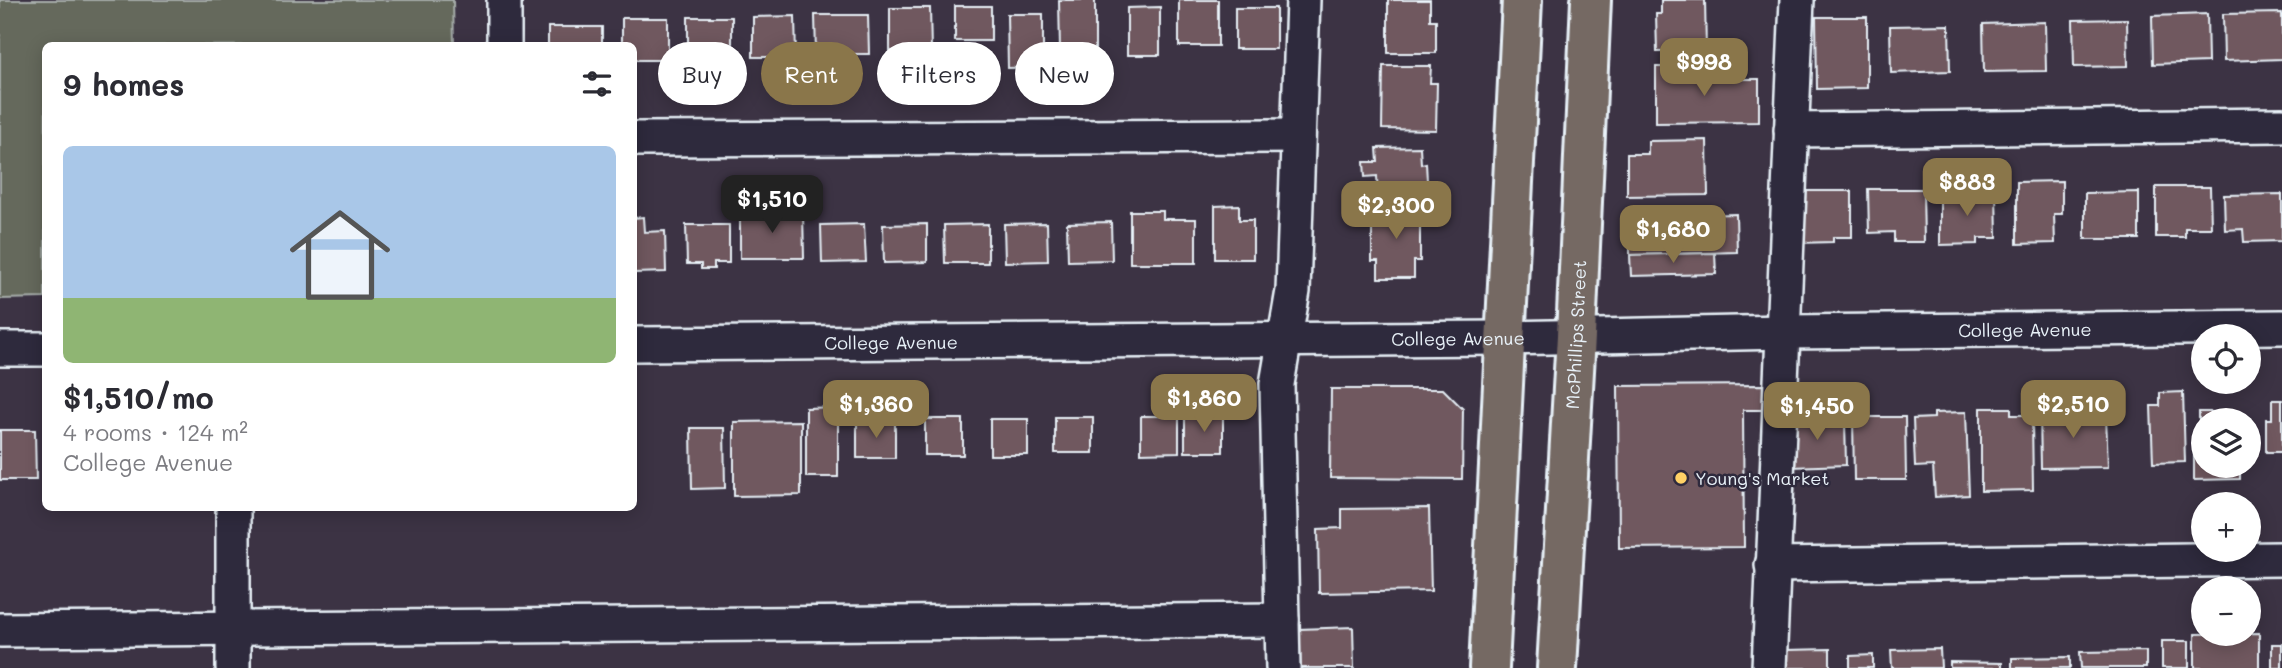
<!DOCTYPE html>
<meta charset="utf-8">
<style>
:root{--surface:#fff;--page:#f2f2f3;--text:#2b2b33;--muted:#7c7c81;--accent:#8a764a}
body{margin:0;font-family:Mali,sans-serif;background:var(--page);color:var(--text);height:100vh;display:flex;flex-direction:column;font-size:26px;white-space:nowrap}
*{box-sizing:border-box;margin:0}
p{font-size:23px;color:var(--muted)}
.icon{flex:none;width:38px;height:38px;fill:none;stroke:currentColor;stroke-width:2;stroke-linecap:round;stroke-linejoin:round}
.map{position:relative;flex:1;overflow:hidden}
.details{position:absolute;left:42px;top:42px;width:595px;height:469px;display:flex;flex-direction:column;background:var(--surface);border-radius:10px;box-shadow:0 4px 18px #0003}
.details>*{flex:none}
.banner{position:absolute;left:658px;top:42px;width:665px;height:63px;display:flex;gap:14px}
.controls{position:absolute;left:2191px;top:324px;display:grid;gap:14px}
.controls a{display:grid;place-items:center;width:70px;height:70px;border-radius:50%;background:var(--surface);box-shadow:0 4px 18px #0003;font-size:35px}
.price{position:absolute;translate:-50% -60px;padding:0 16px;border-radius:14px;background:var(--accent);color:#fff;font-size:23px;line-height:46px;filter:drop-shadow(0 2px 4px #0008)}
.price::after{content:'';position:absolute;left:50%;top:42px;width:21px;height:16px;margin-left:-10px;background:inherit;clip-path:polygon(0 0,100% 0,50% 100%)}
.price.active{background:#222;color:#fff}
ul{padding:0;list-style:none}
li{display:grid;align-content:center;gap:14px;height:371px;padding:0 21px}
li span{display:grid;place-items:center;height:217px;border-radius:10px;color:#555}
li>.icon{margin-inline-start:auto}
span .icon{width:126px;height:126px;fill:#fffc;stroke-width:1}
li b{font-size:30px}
h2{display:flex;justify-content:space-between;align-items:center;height:84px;padding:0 21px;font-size:30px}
.chip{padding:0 24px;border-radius:32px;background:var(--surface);box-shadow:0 4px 18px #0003;font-size:24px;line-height:63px}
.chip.active{background:var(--accent);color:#fff}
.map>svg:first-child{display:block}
</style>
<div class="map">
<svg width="2282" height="668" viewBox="0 0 2282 668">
<rect width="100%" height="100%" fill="#3c3344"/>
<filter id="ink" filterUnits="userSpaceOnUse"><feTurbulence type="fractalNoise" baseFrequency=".0143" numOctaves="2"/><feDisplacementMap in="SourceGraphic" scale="14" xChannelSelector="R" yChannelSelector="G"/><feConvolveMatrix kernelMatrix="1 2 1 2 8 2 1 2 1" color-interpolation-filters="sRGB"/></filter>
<g filter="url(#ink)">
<polygon fill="#65695b" stroke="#a6adaa" stroke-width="2" points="0,0 453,0 454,45 46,46 45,298 0,299"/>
<g fill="#6f595f" stroke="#e8f1f8" stroke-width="2">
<polygon points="1059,0 1095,0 1095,50 1060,50"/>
<rect x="1179" y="0" width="39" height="46"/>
<polygon points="1388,0 1430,0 1430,20 1436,20 1436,53 1388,53"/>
<polygon points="1661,0 1705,0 1706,51 1657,52 1656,14 1661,14"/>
<rect x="955" y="6" width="36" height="35"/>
<polygon points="1160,7 1160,55 1127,55 1127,8"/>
<polygon points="890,8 930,8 931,51 890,51"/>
<rect x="1235" y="8" width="41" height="41"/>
<polygon points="2282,13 2282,59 2224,61 2223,14"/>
<polygon points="1007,14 1043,14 1043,67 1008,68"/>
<polygon points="2207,14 2208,62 2153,64 2152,16"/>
<polygon points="815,15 868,15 869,54 816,54"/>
<polygon points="795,16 796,57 753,57 753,17"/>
<polygon points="688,17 732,17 732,62 688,63"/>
<polygon points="1816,17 1867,17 1867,88 1817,89"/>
<polygon points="622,18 668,18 668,60 634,60 634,46 622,46"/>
<polygon points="2127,19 2128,66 2074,67 2073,20"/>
<polygon points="2045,22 2046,71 1984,72 1983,24"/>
<polygon points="1949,25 1950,71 1891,73 1890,26"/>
<rect x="548" y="27" width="54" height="19"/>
<polygon points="1383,66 1431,66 1430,83 1437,83 1436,130 1382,129"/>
<polygon points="1656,67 1705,67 1705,79 1759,79 1759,122 1656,123"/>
<polygon points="1707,140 1708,195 1627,196 1627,154 1648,154 1648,141"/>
<polygon points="1420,147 1421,164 1426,163 1427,181 1420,182 1420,199 1378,199 1377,176 1365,177 1364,162 1378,162 1377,148"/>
<polygon points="2062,181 2062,214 2054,214 2055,243 2017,244 2017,182"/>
<polygon points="2156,187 2210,187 2211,228 2185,228 2185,237 2156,237"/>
<polygon points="1868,189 1923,189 1924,242 1894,242 1894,232 1869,233"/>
<polygon points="1796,191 1852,191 1852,237 1833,237 1833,242 1797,243"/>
<polygon points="1996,192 1997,238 1978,238 1978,244 1940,245 1940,193"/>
<polygon points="2139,192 2139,239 2085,239 2085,193"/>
<polygon points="2282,194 2282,241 2244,242 2243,229 2225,230 2224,195"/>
<polygon points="1239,205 1239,220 1253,220 1253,259 1215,259 1215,206"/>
<polygon points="1372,208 1420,208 1420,261 1414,261 1414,278 1378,278 1378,261 1372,261"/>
<polygon points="1130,211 1163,211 1163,219 1196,219 1196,263 1130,263"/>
<polygon points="803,212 804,258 740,258 740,213"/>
<polygon points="1736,214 1737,252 1630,255 1630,217"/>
<polygon points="643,217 644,232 665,231 666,272 634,273 634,218"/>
<polygon points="1111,222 1112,260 1068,261 1067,223"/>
<polygon points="1047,223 1048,261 1005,262 1004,224"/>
<polygon points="864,224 866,262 822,263 821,225"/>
<polygon points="927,224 927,262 884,263 883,225"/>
<polygon points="988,224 988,263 945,263 944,225"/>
<polygon points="686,225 729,225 729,263 714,263 714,269 701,269 701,264 687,264"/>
<polygon points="1715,253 1716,274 1631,276 1630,255"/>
<polygon points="1765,385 1765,410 1743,410 1744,547 1619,548 1618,386"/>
<polygon points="1331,389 1443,389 1463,409 1462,479 1330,478"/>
<polygon points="2183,392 2185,462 2153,463 2151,406 2160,406 2160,393"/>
<polygon points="2272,400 2282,400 2282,452 2266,452 2266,419 2272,419"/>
<polygon points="838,407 838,477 806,477 806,408"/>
<polygon points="1981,408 2011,408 2011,415 2032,415 2033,490 1981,491"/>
<polygon points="2083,410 2083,417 2106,416 2108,467 2041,468 2040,411"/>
<polygon points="1966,412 1969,495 1935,497 1933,466 1915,467 1913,419 1934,418 1934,413"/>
<polygon points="2199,412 2240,412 2240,420 2203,420 2203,466 2240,466 2240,479 2194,480 2194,451 2199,451"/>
<polygon points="1223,415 1223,452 1185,452 1185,416"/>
<polygon points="1141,416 1179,416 1179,452 1141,453"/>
<polygon points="1822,416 1822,420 1845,420 1846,465 1791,467 1790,417"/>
<rect x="1055" y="417" width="38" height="36"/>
<polygon points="1853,417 1905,417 1906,480 1854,480"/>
<rect x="925" y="419" width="38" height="36"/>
<rect x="990" y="419" width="38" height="36"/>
<polygon points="801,421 801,495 734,496 734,422"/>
<rect x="857" y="422" width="38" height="36"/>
<polygon points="691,428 724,428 725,488 692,489"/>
<polygon points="0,430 35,430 36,480 0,480"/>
<polygon points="1429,508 1431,591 1319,593 1318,529 1342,528 1342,509"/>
<polygon points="1353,627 1354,668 1300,668 1299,629"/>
<polygon points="2259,633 2259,668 2195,668 2195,634"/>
<rect x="2162" y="641" width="27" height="27"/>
<rect x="2272" y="644" width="10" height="24"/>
<polygon points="1830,649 1830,668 1786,668 1786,650"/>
<polygon points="1940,649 1941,668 1892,668 1891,650"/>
<polygon points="2146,651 2146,668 2081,668 2080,652"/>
<polygon points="1873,655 1873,668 1850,668 1850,656"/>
<polygon points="2070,657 2070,668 2012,668 2012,658"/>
<polygon points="1950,662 2002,663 2002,668 1950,668"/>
</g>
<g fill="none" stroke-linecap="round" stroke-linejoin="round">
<defs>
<g id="minor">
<polyline points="504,0 504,46"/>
<polyline points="1791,130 2282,125"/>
<polyline points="634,139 1298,136"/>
<path id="s1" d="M 634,344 L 1503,338 L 1785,332 L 2282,327"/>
<polyline points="0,349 46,349"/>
<polyline points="233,508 233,668"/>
<polyline points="1772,565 2282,559"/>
<polyline points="0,630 1282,620"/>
<polyline points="1283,668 1277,384 1293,291 1303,0"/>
<polyline points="1769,668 1797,0"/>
</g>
<g id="major">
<polyline points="1489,668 1522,0"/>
<path id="s2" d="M 1557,668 L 1576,336 L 1591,0"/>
</g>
</defs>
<use href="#minor" stroke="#e8f1f8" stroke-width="38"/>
<use href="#major" stroke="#e8f1f8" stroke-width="44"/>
<use href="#minor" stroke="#2f2a3d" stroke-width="33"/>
<use href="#major" stroke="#756964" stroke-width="38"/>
</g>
</g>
<circle fill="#ffd166" stroke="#2f2a3d" stroke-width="2.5" cx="1681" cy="478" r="7"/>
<g text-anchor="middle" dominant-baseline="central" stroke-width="5" stroke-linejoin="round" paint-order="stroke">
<g font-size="18" fill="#e8f1f8" stroke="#2f2a3d">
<text stroke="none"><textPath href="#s1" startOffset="1391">College Avenue</textPath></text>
<text stroke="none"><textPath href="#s2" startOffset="334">McPhillips Street</textPath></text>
<text stroke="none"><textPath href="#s1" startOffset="824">College Avenue</textPath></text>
<text stroke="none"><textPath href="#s1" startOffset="257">College Avenue</textPath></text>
</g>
<g font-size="18" fill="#e8f1f8" stroke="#2f2a3d" text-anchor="start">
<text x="1695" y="478">Young's Market</text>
</g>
</g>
</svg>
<div class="controls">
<a><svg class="icon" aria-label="locate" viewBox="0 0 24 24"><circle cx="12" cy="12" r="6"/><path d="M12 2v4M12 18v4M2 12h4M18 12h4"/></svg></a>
<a><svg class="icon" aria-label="layers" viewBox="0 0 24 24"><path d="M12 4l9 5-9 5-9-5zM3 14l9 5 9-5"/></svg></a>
<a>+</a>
<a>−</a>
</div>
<b class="price" style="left:1704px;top:98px">$998</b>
<b class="price" style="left:1967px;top:218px">$883</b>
<b class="price active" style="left:772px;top:235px">$1,510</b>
<b class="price" style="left:1396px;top:241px">$2,300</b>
<b class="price" style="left:1673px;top:265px">$1,680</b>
<b class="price" style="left:1204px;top:434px">$1,860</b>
<b class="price" style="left:876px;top:440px">$1,360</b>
<b class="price" style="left:2073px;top:440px">$2,510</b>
<b class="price" style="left:1817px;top:442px">$1,450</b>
<div class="banner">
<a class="chip">Buy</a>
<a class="chip active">Rent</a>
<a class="chip">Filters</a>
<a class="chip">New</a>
</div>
<section class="details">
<h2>9 homes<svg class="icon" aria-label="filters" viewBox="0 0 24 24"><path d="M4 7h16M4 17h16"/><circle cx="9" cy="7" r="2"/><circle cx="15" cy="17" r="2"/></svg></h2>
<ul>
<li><span style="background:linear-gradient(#a9c7e8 70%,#8fb573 0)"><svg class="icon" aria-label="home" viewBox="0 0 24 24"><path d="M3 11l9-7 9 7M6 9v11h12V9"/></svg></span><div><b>$1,510/mo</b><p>4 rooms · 124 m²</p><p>College Avenue</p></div></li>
</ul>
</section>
</div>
